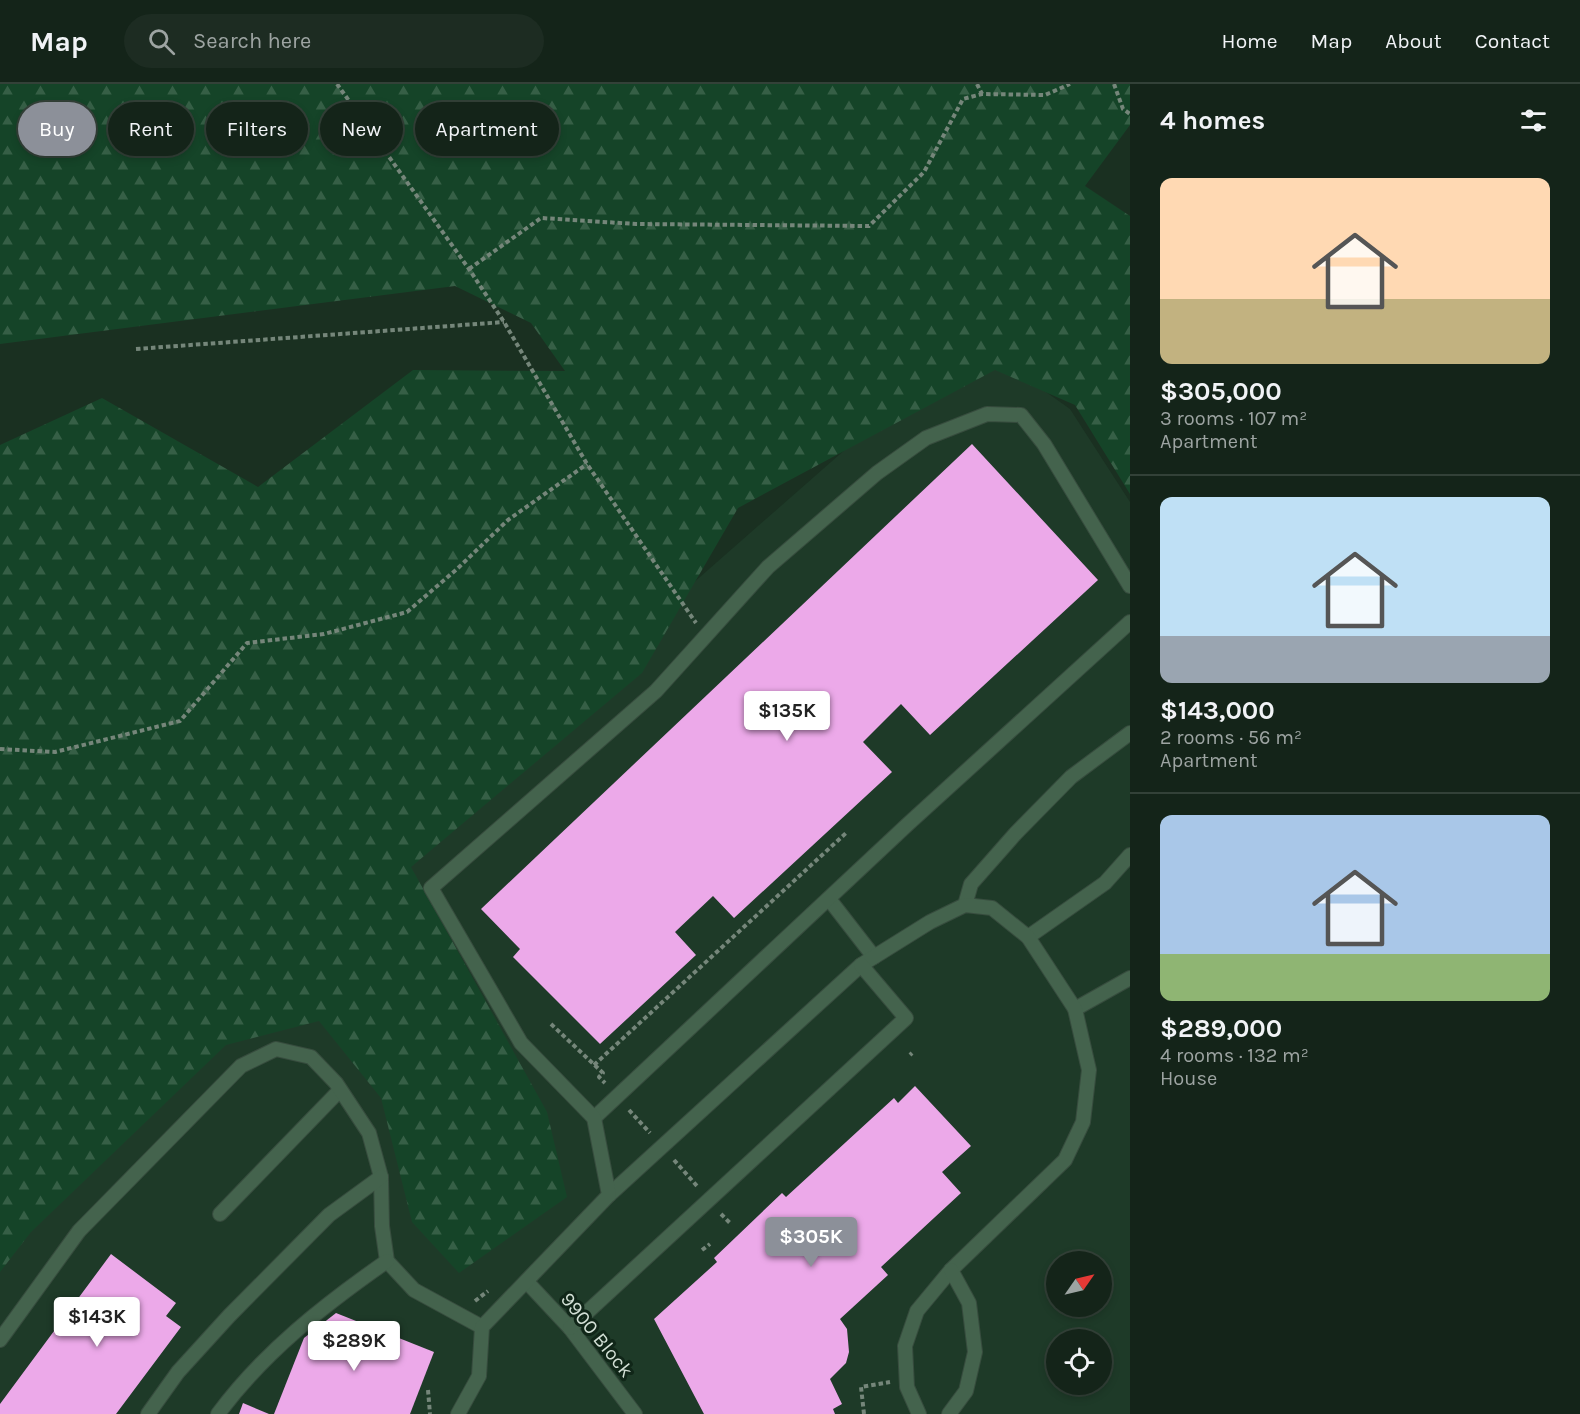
<!DOCTYPE html>
<meta charset="utf-8">
<style>
:root{--surface:#142419;--page:#1d2c22;--text:#f1f3f6;--muted:#9da4a2;--line:#334138;--accent:#8c9099}
body{margin:0;font-family:Karla,sans-serif;background:var(--page);color:var(--text);height:100vh;display:flex;flex-direction:column;font-size:22px;white-space:nowrap}
*{box-sizing:border-box;margin:0}
p{font-size:20px;color:var(--muted)}
.icon{flex:none;width:33px;height:33px;fill:none;stroke:currentColor;stroke-width:2;stroke-linecap:round;stroke-linejoin:round}
.map{position:relative;flex:1;overflow:hidden}
.sheet{display:flex;flex-direction:column;background:var(--surface);width:450px}
.sheet>*{flex:none}
.hud{position:absolute;left:18px;top:18px;width:570px;height:54px;display:flex;gap:12px}
.needle{width:39px;rotate:56deg}
.tools{position:absolute;left:1046px;top:1167px;display:grid;gap:12px}
.tools a{display:grid;place-items:center;width:66px;height:66px;border-radius:50%;background:var(--surface);box-shadow:0 3px 9px #0003,0 0 0 2px var(--line);font-size:30px}
.price{position:absolute;translate:-50% -51px;padding:0 14px;border-radius:6px;background:#fff;color:#222;font-size:20px;line-height:39px;filter:drop-shadow(0 2px 3px #0008)}
.price::after{content:'';position:absolute;left:50%;top:36px;width:18px;height:14px;margin-left:-9px;background:inherit;clip-path:polygon(0 0,100% 0,50% 100%)}
.price.on{background:var(--accent);color:#fff}
ul{padding:0;list-style:none}
li{display:grid;align-content:center;gap:12px;height:318px;padding:0 30px}
li+li{border-top:2px solid var(--line)}
li span{display:grid;place-items:center;height:186px;border-radius:12px;color:#555}
li>.icon{margin-inline-start:auto}
span .icon{width:108px;height:108px;fill:#fffc;stroke-width:1}
li b{font-size:26px}
h2{display:flex;justify-content:space-between;align-items:center;height:72px;padding:0 30px;font-size:26px}
.tag{padding:0 21px;border-radius:27px;background:var(--surface);box-shadow:0 3px 9px #0003,0 0 0 2px var(--line);font-size:21px;line-height:54px}
.tag.on{background:var(--accent);color:#fff}
header{display:flex;align-items:center;gap:36px;box-sizing:border-box;height:84px;padding:0 30px;background:var(--surface);border-bottom:2px solid var(--line)}
header strong{font-size:28px}
nav{display:flex;gap:33px;margin-inline-start:auto;font-size:21px}
.search{width:420px;height:54px;background:var(--page);display:flex;align-items:center;gap:15px;box-sizing:border-box;padding:0 21px;border-radius:33px;color:var(--muted);font-size:22px}
main{display:flex;flex:1;min-height:0}
.map>svg:first-child{display:block}
</style>
<header>
<strong>Map</strong>
<div class="search"><svg class="icon" aria-label="search" viewBox="0 0 24 24"><circle cx="10" cy="10" r="6"/><path d="M15 15l6 6"/></svg>Search here</div>
<nav><a>Home</a><a>Map</a><a>About</a><a>Contact</a></nav>
</header>
<main>
<div class="map">
<svg width="1130" height="1330" viewBox="0 0 1130 1330">
<defs>
<pattern id="forest-firs" width="22" height="20" patternUnits="userSpaceOnUse" patternTransform="scale(1.5)"><rect width="22" height="20" fill="#154428"/><path d="M5 1l3.5 6h-7zM16 11l3.5 6h-7z" fill="#365f46"/></pattern>
</defs>
<rect width="100%" height="100%" fill="#1a3021"/>
<path fill="#1e3a28" fill-rule="evenodd" d="M 998,274 L 1070,325 L 1130,418 L 1130,1330 L 0,1330 L 0,1121 L 58,1057 L 905,313 ZM 1056,1178 L 1101,1178 L 1101,1222 L 1056,1222 ZM 1056,1256 L 1101,1256 L 1101,1300 L 1056,1300 Z"/>
<polygon fill="url(#forest-firs)" points="0,0 1130,0 1130,41 1085,102 1130,132 1130,410 1075,321 995,286 738,424 642,589 411,783 547,1028 567,1113 459,1189 412,1138 381,1014 319,937 226,961 31,1148 0,1188 0,361 102,314 258,403 413,286 565,287 531,239 455,202 0,260"/>
<g fill="#eca9e9">
<polygon points="972,360 1098,496 930,651 901,620 863,658 892,688 734,834 713,812 675,848 696,871 600,960 513,873 520,865 481,825"/>
<polygon points="915,1002 971,1062 942,1088 961,1109 881,1183 888,1191 840,1235 847,1245 849,1268 846,1279 830,1295 842,1320 833,1325 835,1330 704,1330 654,1235 717,1178 714,1174 782,1109 786,1113 894,1014 898,1019"/>
<polygon points="111,1170 176,1219 166,1232 181,1243 116,1330 0,1330 0,1320"/>
<polygon points="336,1229 434,1268 410,1330 274,1330 304,1254"/>
<polygon points="243,1319 269,1330 239,1330"/>
</g>
<g fill="none" stroke-linecap="round" stroke-linejoin="round">
<defs>
<g id="service">
<polyline points="829,815 874,873"/>
<polyline points="965,821 971,800 1015,750 1071,693 1130,649"/>
<polyline points="1028,853 1105,799 1130,771"/>
<polyline points="1075,925 1130,894"/>
<polyline points="594,1034 908,740 1130,538"/>
<polyline points="609,1111 861,881 930,838 965,821 992,824 1028,853 1075,925 1089,986 1083,1038 1065,1076 951,1186 917,1227 905,1262 907,1303 919,1330"/>
<polyline points="220,1130 340,1006"/>
<polyline points="527,1198 570,1244 635,1330"/>
<polyline points="570,1244 906,934 861,881"/>
<polyline points="0,1256 79,1147 241,982 276,965 311,973 336,999 369,1049 381,1093 382,1142 387,1177 414,1206 482,1243"/>
<polyline points="148,1330 178,1288 229,1232 329,1131 381,1093"/>
<path d="M 218,1330 C 264,1268 324,1221 387,1177"/>
<polyline points="458,1330 479,1292 482,1243 609,1111 594,1034 521,959 431,804 656,607 768,483 877,389 926,354 987,330 1021,331 1044,360 1130,502"/>
<polyline points="949,1330 966,1307 975,1268 969,1219 951,1186"/>
</g>
</defs>
<use href="#service" stroke="#374c3e" stroke-width="16"/>
<g stroke="#75867a" stroke-width="4" stroke-dasharray="4.5 3" stroke-linecap="butt">
<polyline points="337,0 469,185 504,238 587,380 696,539"/>
<polyline points="977,0 982,10"/>
<polyline points="1114,0 1123,25 1130,30"/>
<polyline points="469,185 541,134 636,140 869,142 924,88 963,15 982,10 1045,11 1070,0"/>
<polyline points="136,265 504,238"/>
<polyline points="0,665 55,668 180,637 247,559 324,550 407,528 457,485 508,436 587,380"/>
<polyline points="551,940 603,989 599,993 605,999"/>
<polyline points="910,971 912,969"/>
<polyline points="594,981 846,749"/>
<polyline points="629,1026 650,1049"/>
<polyline points="674,1076 697,1102"/>
<polyline points="721,1130 731,1140"/>
<polyline points="702,1166 710,1160"/>
<polyline points="475,1217 488,1207"/>
<polyline points="428,1306 430,1330"/>
<polyline points="864,1330 861,1303 890,1298"/>
</g>
<use href="#service" stroke="#44634d" stroke-width="14"/>
</g>
<g text-anchor="middle" dominant-baseline="central" stroke-width="6" stroke-linejoin="round" paint-order="stroke">
<g font-size="20" fill="#d2dfd5" stroke="#102618">
<text transform="translate(597 1251) rotate(51)">9900 Block</text>
</g>
</g>
</svg>
<div class="tools">
<a><svg class="needle" viewBox="-14 -14 28 28"><path d="M0-13l5 13h-10z" fill="#e53935"/><path d="M0 13l5-13h-10z" fill="#9da4a2"/></svg></a>
<a><svg class="icon" aria-label="locate" viewBox="0 0 24 24"><circle cx="12" cy="12" r="6"/><path d="M12 2v4M12 18v4M2 12h4M18 12h4"/></svg></a>
</div>
<b class="price" style="left:787px;top:658px">$135K</b>
<b class="price on" style="left:811px;top:1184px">$305K</b>
<b class="price" style="left:97px;top:1264px">$143K</b>
<b class="price" style="left:354px;top:1288px">$289K</b>
<div class="hud">
<a class="tag on">Buy</a>
<a class="tag">Rent</a>
<a class="tag">Filters</a>
<a class="tag">New</a>
<a class="tag">Apartment</a>
</div>
</div>
<section class="sheet">
<h2>4 homes<svg class="icon" aria-label="filters" viewBox="0 0 24 24"><path d="M4 7h16M4 17h16"/><circle cx="9" cy="7" r="2"/><circle cx="15" cy="17" r="2"/></svg></h2>
<ul>
<li><span style="background:linear-gradient(#ffd9b3 65%,#c2b280 0)"><svg class="icon" aria-label="home" viewBox="0 0 24 24"><path d="M3 11l9-7 9 7M6 9v11h12V9"/></svg></span><div><b>$305,000</b><p>3 rooms · 107 m²</p><p>Apartment</p></div></li>
<li><span style="background:linear-gradient(#bfe0f5 75%,#9aa5b1 0)"><svg class="icon" aria-label="home" viewBox="0 0 24 24"><path d="M3 11l9-7 9 7M6 9v11h12V9"/></svg></span><div><b>$143,000</b><p>2 rooms · 56 m²</p><p>Apartment</p></div></li>
<li><span style="background:linear-gradient(#a9c7e8 75%,#8fb573 0)"><svg class="icon" aria-label="home" viewBox="0 0 24 24"><path d="M3 11l9-7 9 7M6 9v11h12V9"/></svg></span><div><b>$289,000</b><p>4 rooms · 132 m²</p><p>House</p></div></li>
</ul>
</section>
</main>
